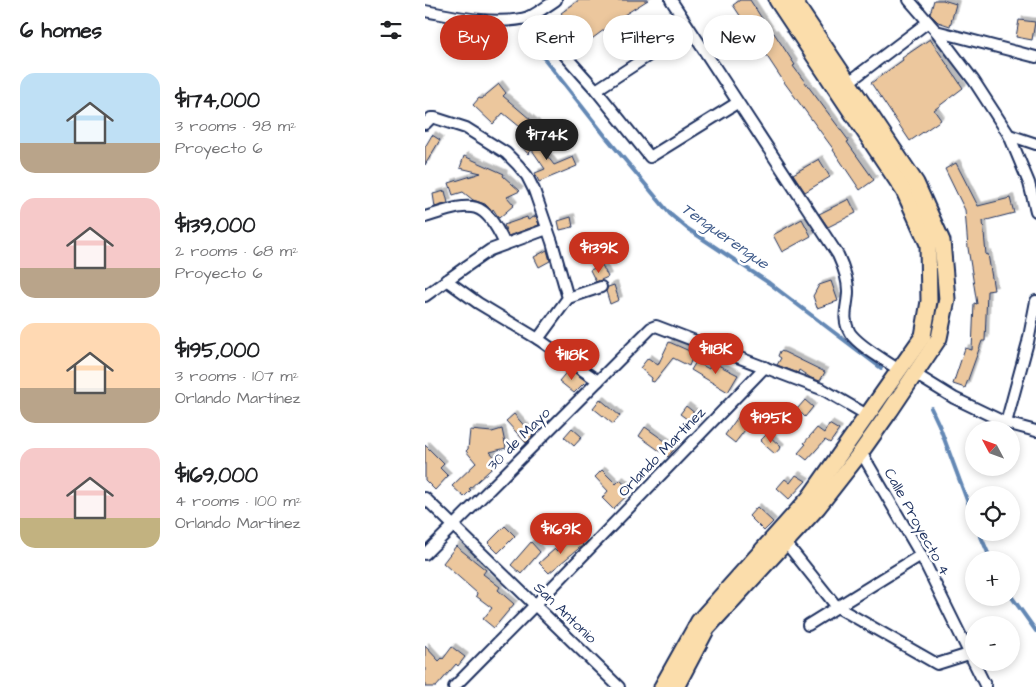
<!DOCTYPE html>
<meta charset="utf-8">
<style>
:root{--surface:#fff;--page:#f2f2f2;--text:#202124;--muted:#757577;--accent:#c8321e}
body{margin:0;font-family:"Architects Daughter",sans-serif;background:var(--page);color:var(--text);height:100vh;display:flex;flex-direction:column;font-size:19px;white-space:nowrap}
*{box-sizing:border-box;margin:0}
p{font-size:16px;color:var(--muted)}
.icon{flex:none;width:28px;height:28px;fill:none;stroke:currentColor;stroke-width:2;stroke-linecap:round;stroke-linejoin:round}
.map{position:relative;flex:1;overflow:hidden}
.side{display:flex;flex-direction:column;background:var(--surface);width:425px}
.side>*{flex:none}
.guide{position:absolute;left:15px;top:15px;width:475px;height:45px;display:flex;gap:10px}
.needle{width:32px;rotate:311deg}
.fabs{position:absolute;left:540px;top:421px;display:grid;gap:10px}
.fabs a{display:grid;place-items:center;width:55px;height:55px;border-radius:50%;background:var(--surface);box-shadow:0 2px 8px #0003;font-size:25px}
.price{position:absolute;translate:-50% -42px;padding:0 11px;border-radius:18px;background:var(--accent);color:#fff;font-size:16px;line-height:32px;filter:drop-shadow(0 1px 2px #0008)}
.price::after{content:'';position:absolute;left:50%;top:30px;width:15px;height:11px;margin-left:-8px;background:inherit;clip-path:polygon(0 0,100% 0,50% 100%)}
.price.selected{background:#222;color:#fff}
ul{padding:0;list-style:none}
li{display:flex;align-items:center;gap:15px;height:125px;padding:0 20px}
li span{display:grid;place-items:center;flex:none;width:140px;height:100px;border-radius:15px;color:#555}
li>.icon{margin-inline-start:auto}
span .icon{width:60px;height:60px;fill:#fffc;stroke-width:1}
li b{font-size:21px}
h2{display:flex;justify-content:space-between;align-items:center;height:60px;padding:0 20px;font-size:21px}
.pill{padding:0 18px;border-radius:22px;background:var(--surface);box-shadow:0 2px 8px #0003;font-size:18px;line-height:45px}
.pill.selected{background:var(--accent);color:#fff}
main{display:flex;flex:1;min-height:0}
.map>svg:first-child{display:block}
</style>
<main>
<section class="side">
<h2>6 homes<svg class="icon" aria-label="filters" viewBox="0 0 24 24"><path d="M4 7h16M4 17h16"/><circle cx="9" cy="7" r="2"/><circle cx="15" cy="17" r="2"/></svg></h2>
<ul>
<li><span style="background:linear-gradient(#bfe0f5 70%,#b9a48a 0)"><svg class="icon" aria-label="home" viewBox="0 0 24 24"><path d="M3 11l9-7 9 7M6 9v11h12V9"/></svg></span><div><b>$174,000</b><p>3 rooms · 98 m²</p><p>Proyecto 6</p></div></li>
<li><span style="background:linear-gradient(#f6c9c9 70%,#b9a48a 0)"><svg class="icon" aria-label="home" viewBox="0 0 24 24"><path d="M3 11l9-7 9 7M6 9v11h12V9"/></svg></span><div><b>$139,000</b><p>2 rooms · 68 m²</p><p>Proyecto 6</p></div></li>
<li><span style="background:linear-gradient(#ffd9b3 65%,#b9a48a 0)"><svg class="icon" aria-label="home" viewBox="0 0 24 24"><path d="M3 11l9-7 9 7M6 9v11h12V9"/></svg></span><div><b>$195,000</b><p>3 rooms · 107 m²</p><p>Orlando Martínez</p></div></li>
<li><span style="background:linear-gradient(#f6c9c9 70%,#c2b280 0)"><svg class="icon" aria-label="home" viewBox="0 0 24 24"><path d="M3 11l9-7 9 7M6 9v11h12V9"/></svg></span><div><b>$169,000</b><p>4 rooms · 100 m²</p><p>Orlando Martínez</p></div></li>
</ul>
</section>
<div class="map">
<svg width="611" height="687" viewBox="0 0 611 687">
<defs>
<filter id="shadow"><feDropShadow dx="3.5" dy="-3.5" stdDeviation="0" flood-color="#0004"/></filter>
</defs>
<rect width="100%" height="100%" fill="#fff"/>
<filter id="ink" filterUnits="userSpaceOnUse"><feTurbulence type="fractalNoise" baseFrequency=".02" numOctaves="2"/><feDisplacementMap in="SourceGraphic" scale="10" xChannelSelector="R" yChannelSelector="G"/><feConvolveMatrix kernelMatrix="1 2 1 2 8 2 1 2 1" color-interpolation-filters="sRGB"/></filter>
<g filter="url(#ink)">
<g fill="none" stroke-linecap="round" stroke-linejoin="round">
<g stroke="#6488b5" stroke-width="4">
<polyline points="115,53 181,137 245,214 263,229 344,283 456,368"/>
<polyline points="506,408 514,425 549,519"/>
<polyline points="554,532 566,560"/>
<polyline points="586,596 611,631"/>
</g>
</g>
<g fill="#ecc79d" stroke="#1b2f5e" filter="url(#shadow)">
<polygon points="154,0 223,0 199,15 160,44 136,13"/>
<polygon points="315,0 325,0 347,34 349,33 370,65 368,66 424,141 422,142 449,180 435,190 408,150 409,150 359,82 308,5"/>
<polygon points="509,0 518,0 531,4 525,26 513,22 505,14"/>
<polygon points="594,20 610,22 607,40 591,37"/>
<polygon points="505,39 538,88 509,110 516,120 485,141 446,83 478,60 477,58"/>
<polygon points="74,84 81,93 78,96 112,125 103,136 95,128 95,127 78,113 68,124 48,105 54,98 56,99"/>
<polygon points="7,135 15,140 0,165 0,147"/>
<polygon points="106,135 129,165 148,157 152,166 114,182 110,173 120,169 107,150 103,154 96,146 100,141 99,140"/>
<polygon points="39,156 79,174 78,176 95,191 82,197 89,205 74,218 68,209 67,211 60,204 48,200 38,192 28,195 24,183 56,173 35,168"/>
<polygon points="394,159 405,177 380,192 368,174"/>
<polygon points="531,163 553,206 585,198 589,213 558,221 561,255 563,254 569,290 562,291 560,341 557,341 540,388 528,384 540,348 547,350 549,303 552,304 543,248 540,210 520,169"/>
<polygon points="20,191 23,203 10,207 8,194"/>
<polygon points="424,199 431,213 403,227 394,214"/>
<polygon points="111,216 114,225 83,236 79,225 102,217 103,220"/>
<polygon points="146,217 148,227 135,230 133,221"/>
<polygon points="377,219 386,236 357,252 348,235"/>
<polygon points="122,250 125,261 114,267 109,257"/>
<polygon points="177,265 183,277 171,282 165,270"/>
<polygon points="406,281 413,301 392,308 388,296 394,285"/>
<polygon points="189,285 194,300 185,304 181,291 183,287"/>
<polygon points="244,342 269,353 264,366 248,358 229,382 226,381 227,378 215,368 223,358 233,365"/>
<polygon points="355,351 359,352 400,372 395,381 386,378 374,370 373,373 352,365 356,358 353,356"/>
<polygon points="271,362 284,369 287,362 313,375 303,392 266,370"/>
<polygon points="144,369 161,381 149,393 134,381"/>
<polygon points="175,399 195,416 188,424 168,408"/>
<polygon points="380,400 388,407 380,417 372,409"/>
<polygon points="261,406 276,418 270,425 255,414"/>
<polygon points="318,410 329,418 310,443 300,435"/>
<polygon points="89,414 108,436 101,443 81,421"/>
<polygon points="404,424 414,430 405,443 400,440 382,460 373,453 381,444 379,443 392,428 399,433"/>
<polygon points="220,427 250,448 243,457 214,436"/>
<polygon points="147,428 157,437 149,446 139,437"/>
<polygon points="77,429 81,448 65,452 74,462 44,489 46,490 39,497 27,486 51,463 41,451 43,449 45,430 67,432"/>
<polygon points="342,434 356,447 350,454 335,441"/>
<polygon points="0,445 19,464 15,468 23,476 10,490 0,480"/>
<polygon points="177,470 191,484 195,480 207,491 188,509 177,498 183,491 170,477"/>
<polygon points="371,475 381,481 364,499 352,488 360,479 365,483"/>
<polygon points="332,507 348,522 339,531 324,516"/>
<polygon points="80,526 90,536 73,553 63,543"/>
<polygon points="150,536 158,545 124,573 114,563 130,549 132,551"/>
<polygon points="106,542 115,552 96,574 86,565"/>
<polygon points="31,546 61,570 58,574 75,587 73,590 89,604 69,628 58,619 67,608 51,596 52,593 18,563"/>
<polygon points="0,646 14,661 17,658 18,659 27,647 40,657 33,666 31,664 11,687 0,687"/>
</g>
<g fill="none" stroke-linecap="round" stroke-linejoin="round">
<defs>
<g id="street">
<path d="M 246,0 L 413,255 C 418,266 423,278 423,291 C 423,306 416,318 425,333 C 435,347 460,360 474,370"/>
<polyline points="484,0 511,31 549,81 584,135 604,183 611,211"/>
<path d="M 0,11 C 30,17 75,26 104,17 C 113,13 123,5 131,0"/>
<polyline points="105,16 171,90 225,157 312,103"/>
<polyline points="511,31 611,57"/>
<polyline points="420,85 503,22"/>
<polyline points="171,90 264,29"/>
<polyline points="0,124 6,118 10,118 41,128 81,153 93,165 102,176 109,190 127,242 143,298 113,339"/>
<polyline points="584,135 611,144"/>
<path d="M 0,217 C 46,203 57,196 80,244"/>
<polyline points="21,280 53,303 113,339 173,381"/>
<polyline points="0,296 39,268 65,250 122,229"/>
<polyline points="143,298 176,287"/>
<polyline points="490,374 529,398 581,423 611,431"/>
<polyline points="581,423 603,342 611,301"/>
<polyline points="436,452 496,555 561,687"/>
<polyline points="0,498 194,687"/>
<polyline points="361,543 412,607 512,664 544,654"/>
<polyline points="0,554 226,328 231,326 399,390 442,415"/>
<polyline points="383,625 496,555"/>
<polyline points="29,687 110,605 340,367"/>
</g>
<g id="primary">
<polyline points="237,687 274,621 384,498 498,336 504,301 503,244 479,191 352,0"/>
<polyline points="251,687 282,628 393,507 436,452 465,411 514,338 522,299 517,241 491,183 368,0"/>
</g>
</defs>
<use href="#street" stroke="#1b2f5e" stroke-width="14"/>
<use href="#primary" stroke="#1b2f5e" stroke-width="19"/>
<use href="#street" stroke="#fff" stroke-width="10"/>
<use href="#primary" stroke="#fbddab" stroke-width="15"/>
</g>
</g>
<g text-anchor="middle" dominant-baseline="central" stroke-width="5" stroke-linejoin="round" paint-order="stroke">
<g font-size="15" fill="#1b2f5e" stroke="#fff">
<text transform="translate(94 439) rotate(-45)">30 de Mayo</text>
<text transform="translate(237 452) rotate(-46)">Orlando Martínez</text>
<text transform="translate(492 522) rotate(61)">Calle Proyecto 4</text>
<text transform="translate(140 613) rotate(44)">San Antonio</text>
</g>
<g font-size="16" font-style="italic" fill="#3f5b8a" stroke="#fff">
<text transform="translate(300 236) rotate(35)">Tenguerengue</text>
</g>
</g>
</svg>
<div class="fabs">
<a><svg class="needle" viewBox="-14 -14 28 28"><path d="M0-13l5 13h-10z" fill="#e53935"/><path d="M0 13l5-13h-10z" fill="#757577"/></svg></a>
<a><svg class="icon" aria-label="locate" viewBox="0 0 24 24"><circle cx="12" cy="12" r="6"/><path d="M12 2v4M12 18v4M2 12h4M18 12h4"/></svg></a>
<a>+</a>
<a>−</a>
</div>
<b class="price selected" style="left:122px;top:161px">$174K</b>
<b class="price" style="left:174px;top:274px">$139K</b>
<b class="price" style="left:291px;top:375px">$118K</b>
<b class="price" style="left:147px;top:381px">$118K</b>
<b class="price" style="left:346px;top:444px">$195K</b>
<b class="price" style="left:136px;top:555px">$169K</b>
<div class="guide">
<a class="pill selected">Buy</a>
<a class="pill">Rent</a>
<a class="pill">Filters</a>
<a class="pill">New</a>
</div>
</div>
</main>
